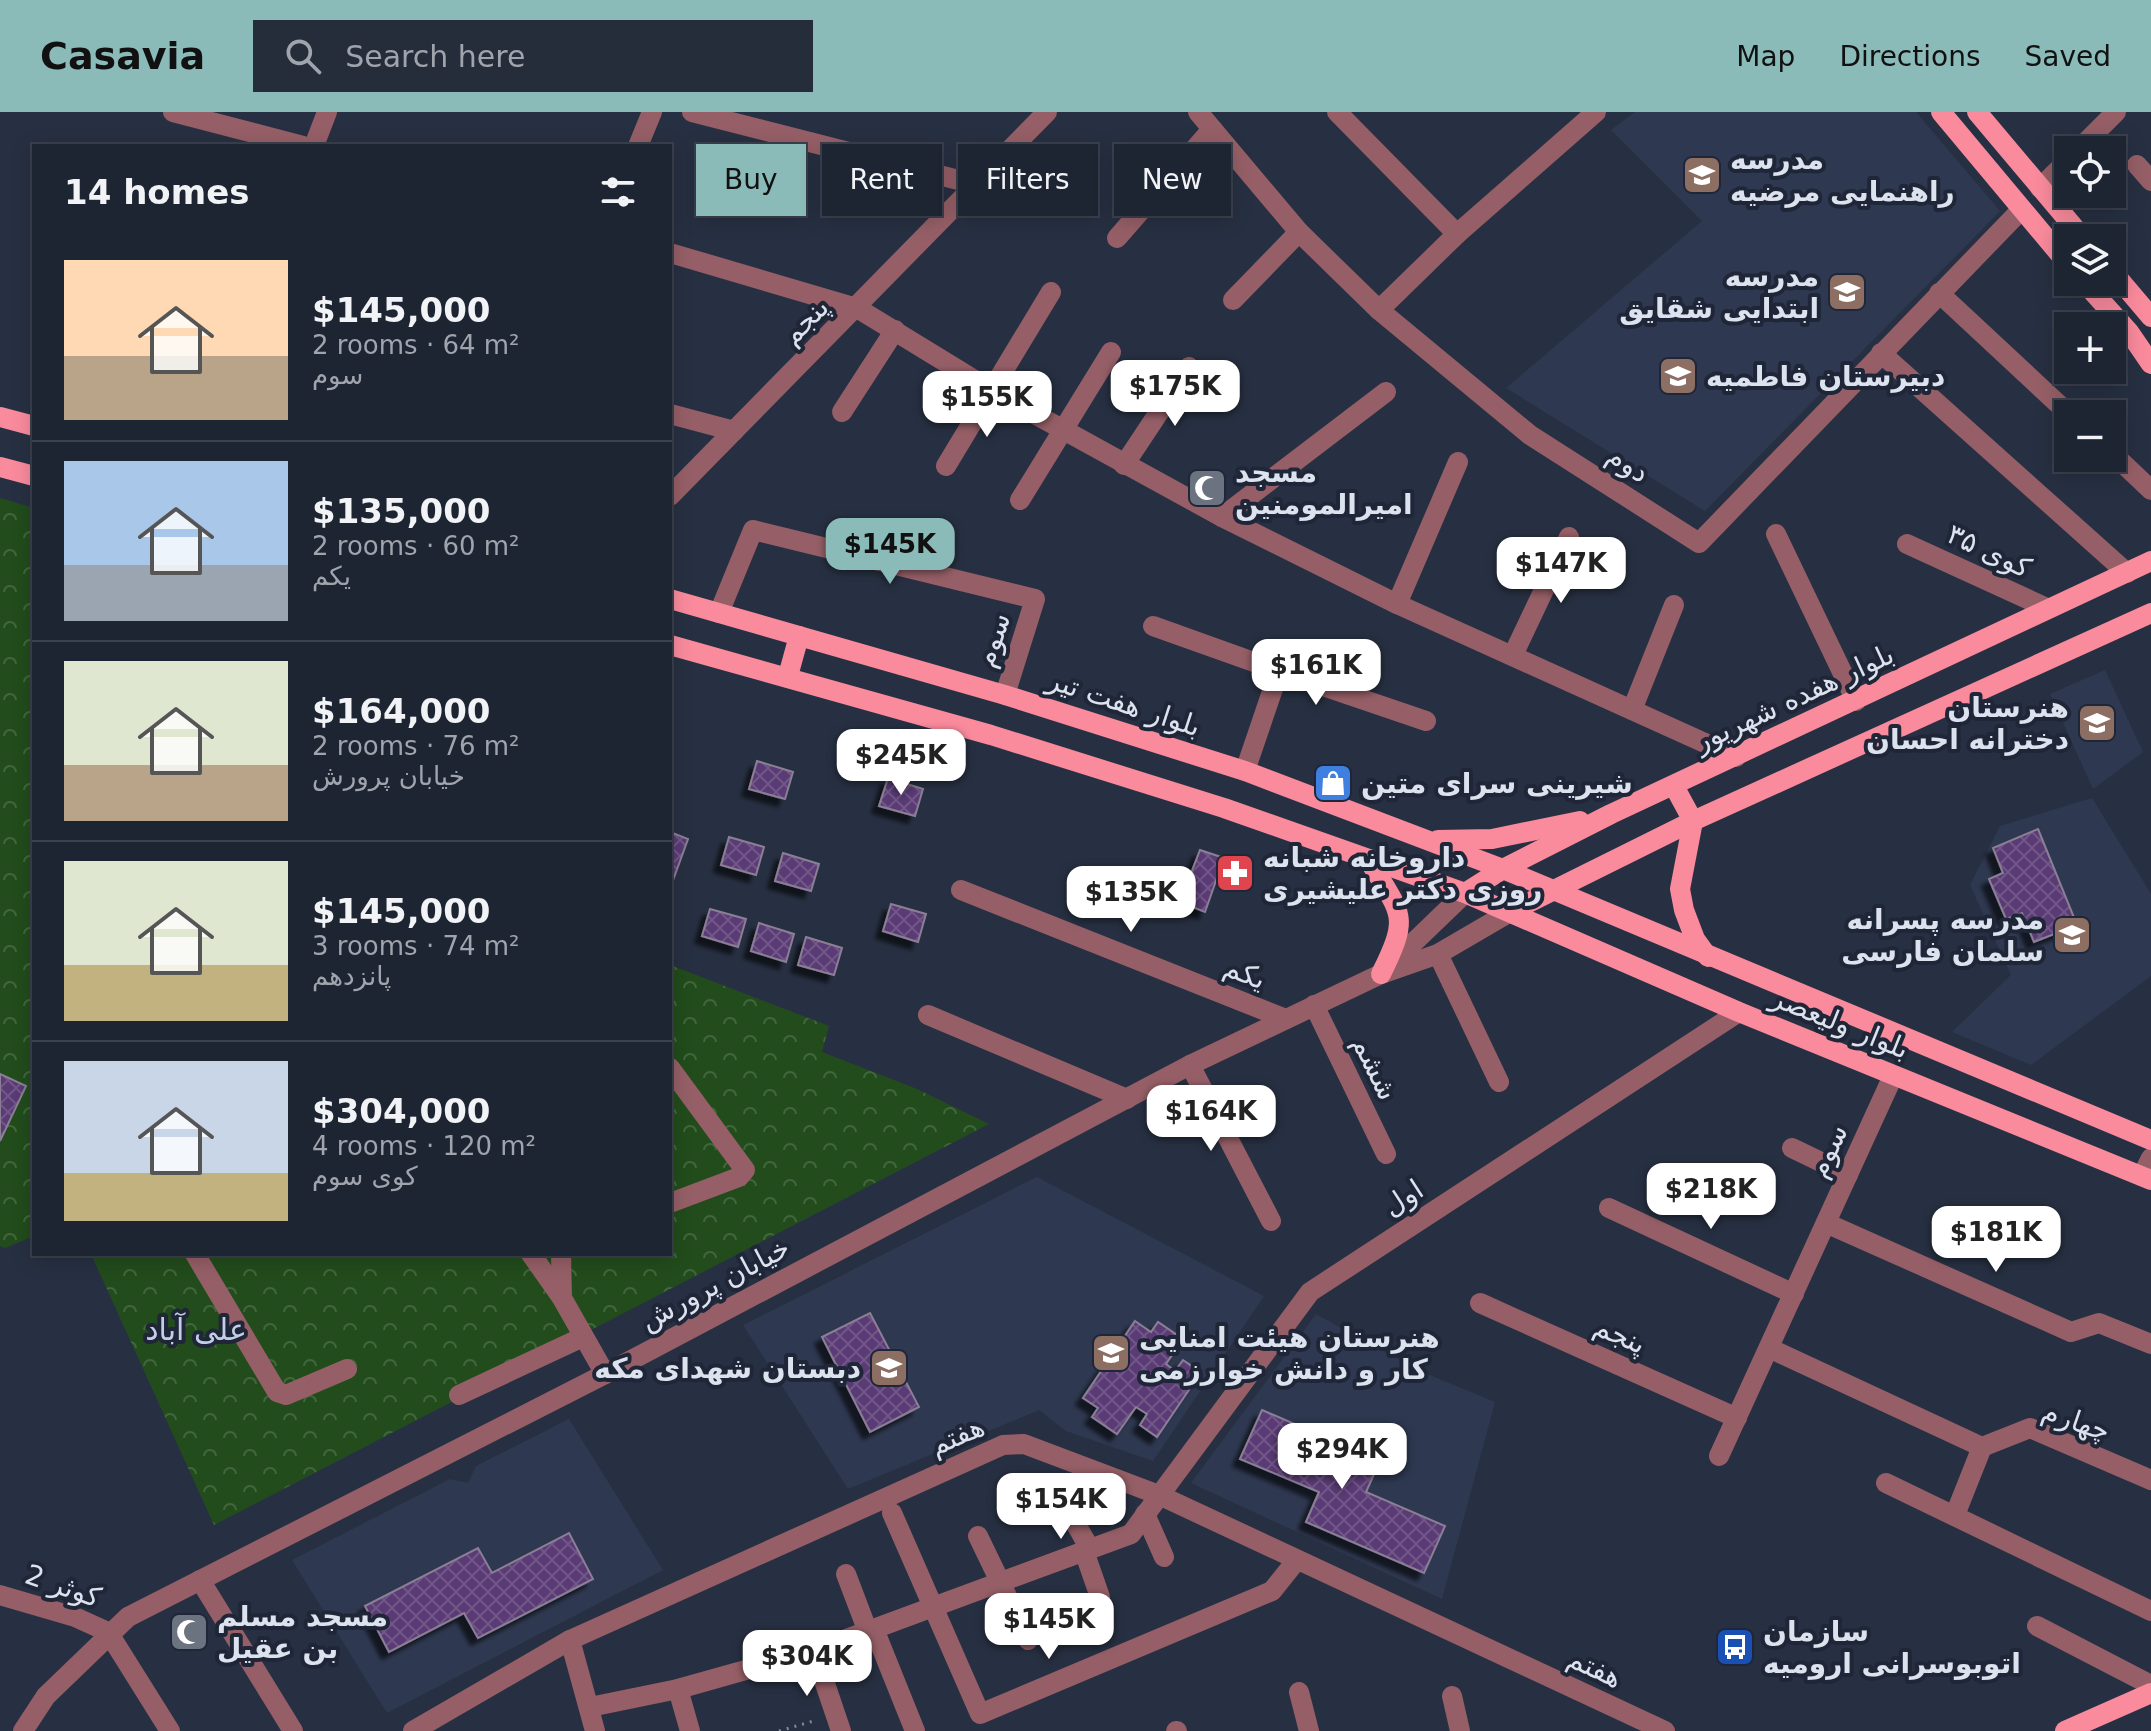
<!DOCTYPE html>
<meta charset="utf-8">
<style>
:root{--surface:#1d2432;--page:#252c3a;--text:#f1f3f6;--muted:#a0a4ac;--line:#3b414d;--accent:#8bbbb9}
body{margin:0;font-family:"DejaVu Sans",Cairo,sans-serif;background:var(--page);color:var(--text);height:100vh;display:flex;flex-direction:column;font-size:30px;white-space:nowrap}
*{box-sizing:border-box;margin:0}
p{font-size:26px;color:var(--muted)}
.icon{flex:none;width:44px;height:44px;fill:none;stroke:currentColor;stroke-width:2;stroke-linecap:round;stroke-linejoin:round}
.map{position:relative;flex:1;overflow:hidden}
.side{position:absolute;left:32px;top:32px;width:640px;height:1112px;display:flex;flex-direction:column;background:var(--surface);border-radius:0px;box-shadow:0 4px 20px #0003,0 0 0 2px var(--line)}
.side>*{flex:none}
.banner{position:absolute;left:696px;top:32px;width:760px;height:72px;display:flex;gap:16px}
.controls{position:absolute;left:2054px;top:24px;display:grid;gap:16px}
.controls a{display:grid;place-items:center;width:72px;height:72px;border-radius:0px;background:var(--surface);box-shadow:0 4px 20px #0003,0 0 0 2px var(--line);font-size:40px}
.price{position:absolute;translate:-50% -68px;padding:0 18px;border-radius:16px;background:#fff;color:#222;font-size:26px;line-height:52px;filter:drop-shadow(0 2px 4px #0008)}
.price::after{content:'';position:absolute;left:50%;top:48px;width:24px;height:18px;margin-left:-12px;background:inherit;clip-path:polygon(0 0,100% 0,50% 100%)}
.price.selected{background:var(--accent);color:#111}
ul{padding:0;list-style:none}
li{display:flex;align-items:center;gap:24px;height:200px;padding:0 32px}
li+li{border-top:2px solid var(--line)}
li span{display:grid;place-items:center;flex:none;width:224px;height:160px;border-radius:0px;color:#555}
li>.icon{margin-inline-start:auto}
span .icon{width:96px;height:96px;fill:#fffc;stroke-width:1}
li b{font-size:34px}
h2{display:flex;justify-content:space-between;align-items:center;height:96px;padding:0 32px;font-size:34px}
.tag{padding:0 28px;border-radius:0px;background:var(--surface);box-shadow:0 4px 20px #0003,0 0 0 2px var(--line);font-size:28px;line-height:72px}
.tag.selected{background:var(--accent);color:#111}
header{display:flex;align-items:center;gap:48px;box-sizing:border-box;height:112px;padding:0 40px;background:var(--accent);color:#111}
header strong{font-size:38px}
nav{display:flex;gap:44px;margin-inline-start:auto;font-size:28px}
.search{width:560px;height:72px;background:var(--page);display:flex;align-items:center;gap:20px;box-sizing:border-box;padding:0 28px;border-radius:0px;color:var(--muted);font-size:30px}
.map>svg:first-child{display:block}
</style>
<header>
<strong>Casavia</strong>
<div class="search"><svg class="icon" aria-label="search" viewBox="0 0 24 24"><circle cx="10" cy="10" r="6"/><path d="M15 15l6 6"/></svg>Search here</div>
<nav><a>Map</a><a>Directions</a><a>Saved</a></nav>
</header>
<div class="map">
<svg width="2151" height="1619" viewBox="0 0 2151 1619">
<defs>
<pattern id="park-crowns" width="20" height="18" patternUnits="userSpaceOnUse" patternTransform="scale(2)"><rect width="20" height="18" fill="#224c1c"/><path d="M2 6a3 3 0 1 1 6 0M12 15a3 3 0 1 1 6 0" fill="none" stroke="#42663d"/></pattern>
<pattern id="building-cross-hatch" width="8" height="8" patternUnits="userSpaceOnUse" patternTransform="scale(2)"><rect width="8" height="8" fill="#5a3a74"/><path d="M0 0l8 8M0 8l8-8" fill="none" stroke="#715688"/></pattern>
<filter id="shadow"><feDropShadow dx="-7" dy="7" stdDeviation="2" flood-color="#0009"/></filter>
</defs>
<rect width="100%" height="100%" fill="#273042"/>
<g fill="#2e3850">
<polygon points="1635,0 1916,0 2000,99 1705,399 1506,276 1702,109 1611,18"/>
<polygon points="2105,558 2143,640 2093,677 2050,582"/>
<polygon points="2092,686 2151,782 2151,864 2031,953 1952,920 2011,863 1970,773 2000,714"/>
<polygon points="1037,1065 1264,1184 1153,1349 1066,1319 1039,1298 848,1377 743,1213"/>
<polygon points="1316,1202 1420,1259 1495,1290 1442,1487 1191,1371"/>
<polygon points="569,1307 663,1458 387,1601 292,1448 450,1367 468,1371 476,1354"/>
</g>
<g fill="url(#park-crowns)">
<polygon points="0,386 34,396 34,1124 5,1136 0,1134"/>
<polygon points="670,853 829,914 822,940 917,977 989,1012 214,1413 91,1142 670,1142"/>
</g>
<g fill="url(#building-cross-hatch)" stroke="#8a7f95" stroke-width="2" filter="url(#shadow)">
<polygon points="757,649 793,660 785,687 749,677"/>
<polygon points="888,666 923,677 915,704 879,694"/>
<polygon points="2038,717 2077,813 2034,830 2022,801 2006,807 1989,767 2003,761 1993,736"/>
<polygon points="670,720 688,727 672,771 670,770"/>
<polygon points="729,725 764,735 756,763 721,753"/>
<polygon points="1200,738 1224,746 1205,800 1180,790"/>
<polygon points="783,741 819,752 811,779 775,769"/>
<polygon points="891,792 926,802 918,830 883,819"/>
<polygon points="710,797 746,807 738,835 702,824"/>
<polygon points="759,811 794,822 786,850 751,839"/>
<polygon points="806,825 842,836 834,863 798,853"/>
<polygon points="0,962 26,974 0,1029"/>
<polygon points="870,1201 919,1295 870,1320 822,1225"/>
<polygon points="1135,1209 1151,1220 1158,1210 1183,1227 1166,1252 1175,1259 1183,1248 1201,1260 1157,1325 1140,1313 1147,1302 1136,1295 1117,1322 1092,1305 1098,1296 1083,1286"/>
<polygon points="1262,1298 1380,1349 1366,1380 1445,1414 1424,1461 1306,1410 1319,1380 1240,1347"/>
<polygon points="569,1421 593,1467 478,1526 464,1501 389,1540 365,1494 478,1436 492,1461"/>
</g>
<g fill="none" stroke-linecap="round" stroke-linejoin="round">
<polyline stroke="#818897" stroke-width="3" stroke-dasharray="2 6" stroke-linecap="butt" points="779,1619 817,1608"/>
<g stroke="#965f67" stroke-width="20">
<polyline points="173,0 303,34"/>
<polyline points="692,0 978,73"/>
<polyline points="1198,0 1299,120 1379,198 1530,323 1699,431 2020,99"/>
<polyline points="1337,0 1457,122"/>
<polyline points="314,34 327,0"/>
<polyline points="638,34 652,0"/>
<polyline points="2078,38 2116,0"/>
<polyline points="2137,53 2151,69"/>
<polyline points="2040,76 2068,48"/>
<polyline points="1117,126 1212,17"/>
<polyline points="670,141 857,196 991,278 1222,405 1397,492 1736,645"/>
<polyline points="1939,181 2069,302"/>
<polyline points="1233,188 1299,120"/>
<polyline points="1379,198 1457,122 1596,0"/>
<polyline points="1881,241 2127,461"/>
<polyline points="842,300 895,218"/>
<polyline points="670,302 734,319"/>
<polyline points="2112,341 2151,378"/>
<polyline points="1124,353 1189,255"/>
<polyline points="946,354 1051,180"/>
<polyline points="670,384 1047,0"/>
<polyline points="1020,388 1111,240"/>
<polyline points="1222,405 1386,280"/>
<polyline points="1776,422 1856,589"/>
<polyline points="1907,432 2047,496"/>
<polyline points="1397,492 1458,350"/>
<polyline points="719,501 753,418 1035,487 1005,583"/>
<polyline points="1153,514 1279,559"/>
<polyline points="1513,543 1569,425"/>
<polyline points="1632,598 1674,493"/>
<polyline points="1245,659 1279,559 1426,609"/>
<polyline points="961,778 1286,907"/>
<polyline points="1438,842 1499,970"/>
<polyline points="1387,856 1465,781"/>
<polyline points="1314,893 1386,1042"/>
<polyline points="928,903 1127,987"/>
<polyline points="1190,953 1271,1109"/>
<polyline points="670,956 745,1058 739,1065 670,1091"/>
<polyline points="1792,1036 1848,1063"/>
<polyline points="2142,1064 2151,1046"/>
<polyline points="1609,1096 1794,1182"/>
<polyline points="1826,1111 2071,1220 2099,1211 2151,1232"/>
<polyline points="195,1142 277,1280 286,1283 347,1257"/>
<polyline points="531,1142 562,1186 605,1262"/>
<polyline points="561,1142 562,1186"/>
<polyline points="1480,1191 1737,1306"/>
<polyline points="1769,1236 1982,1335"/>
<polyline points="459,1283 583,1225"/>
<polyline points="1982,1335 2030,1316 2151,1368"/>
<polyline points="1719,1344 1893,964"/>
<polyline points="1886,1371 2151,1499"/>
<polyline points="1069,1400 1090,1437"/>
<polyline points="892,1401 980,1602 1272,1479 1296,1449"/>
<polyline points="1145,1402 1164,1445"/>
<polyline points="1955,1403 1982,1335"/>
<polyline points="978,1424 1028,1528"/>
<polyline points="1084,1439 1100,1485"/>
<polyline points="846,1462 868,1520"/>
<polyline points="200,1468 293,1619"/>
<polyline points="0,1483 75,1505 108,1520 170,1619"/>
<polyline points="2037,1514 2151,1573"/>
<polyline points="874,1517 915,1619"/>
<polyline points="570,1528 595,1619"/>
<polyline points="814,1539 841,1619"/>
<polyline points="678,1577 690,1619"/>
<polyline points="1299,1580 1309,1619"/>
<polyline points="1452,1584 1460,1619"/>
<polyline points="590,1595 678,1577 814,1539 1131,1422 1310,1180 1739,900"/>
<polyline points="23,1619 46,1584 128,1505 605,1262 1190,953 1381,862 1438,842 1510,800"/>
<polyline points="413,1619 570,1528 1003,1333 1024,1332 1159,1383 1665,1619"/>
<polyline points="1176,1619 1177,1619"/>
</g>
<g stroke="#fa8b9d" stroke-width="20">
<polyline points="1941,0 2068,152"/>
<polyline points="1977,0 2083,126"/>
<polyline points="2112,159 2151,205"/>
<polyline points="2084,170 2129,220 2151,252"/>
<polyline points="0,305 34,314"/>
<polyline points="0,355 34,364"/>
<polyline points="670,487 1005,583 1245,659 1503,757 2151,1028"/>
<polyline points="670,533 991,623 1224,696 1465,781 1739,900 2151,1068"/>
<polyline points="788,564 799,524"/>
<polyline points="1674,674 1693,709 1680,777 1684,798 1695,827 1708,845"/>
<polyline points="1438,728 1492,727 1580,709"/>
<path d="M 1370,750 C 1402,804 1410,803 1381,862"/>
<polyline points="1465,781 1503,757 1611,702 2151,449"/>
<polyline points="1510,800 1693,709 2151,501"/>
<polyline points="2065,1619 2151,1581"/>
</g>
</g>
<defs>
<symbol id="school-square" viewBox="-11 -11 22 22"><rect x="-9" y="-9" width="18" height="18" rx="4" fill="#8d6e63" stroke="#1e2638"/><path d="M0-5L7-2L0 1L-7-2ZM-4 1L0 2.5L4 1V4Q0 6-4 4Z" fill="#fff"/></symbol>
<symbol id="mosque-square" viewBox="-11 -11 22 22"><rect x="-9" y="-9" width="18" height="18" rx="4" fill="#6b7280" stroke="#1e2638"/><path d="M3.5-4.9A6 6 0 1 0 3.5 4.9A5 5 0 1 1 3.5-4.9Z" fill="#fff"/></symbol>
<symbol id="shop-square" viewBox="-11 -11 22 22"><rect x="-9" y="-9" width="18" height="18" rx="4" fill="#3f7fe0" stroke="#1e2638"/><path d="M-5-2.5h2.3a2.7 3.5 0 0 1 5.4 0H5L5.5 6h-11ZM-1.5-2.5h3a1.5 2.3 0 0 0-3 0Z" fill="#fff"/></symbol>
<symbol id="pharmacy-square" viewBox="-11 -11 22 22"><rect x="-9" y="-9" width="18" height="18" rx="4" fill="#e0444e" stroke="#1e2638"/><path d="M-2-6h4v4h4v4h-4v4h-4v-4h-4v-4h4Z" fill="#fff"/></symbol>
<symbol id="bus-square" viewBox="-11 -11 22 22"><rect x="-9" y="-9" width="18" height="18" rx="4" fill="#1a4fb4" stroke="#1e2638"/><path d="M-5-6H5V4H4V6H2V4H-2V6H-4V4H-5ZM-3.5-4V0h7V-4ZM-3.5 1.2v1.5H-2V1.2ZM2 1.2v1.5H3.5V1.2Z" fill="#fff"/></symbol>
</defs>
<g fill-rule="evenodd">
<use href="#school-square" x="1680" y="41" width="44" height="44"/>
<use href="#school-square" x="1825" y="158" width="44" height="44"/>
<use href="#school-square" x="1656" y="242" width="44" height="44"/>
<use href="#mosque-square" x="1185" y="354" width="44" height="44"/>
<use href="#school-square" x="2075" y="589" width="44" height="44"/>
<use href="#shop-square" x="1311" y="649" width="44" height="44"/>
<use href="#pharmacy-square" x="1213" y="739" width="44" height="44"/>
<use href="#school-square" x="2050" y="801" width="44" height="44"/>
<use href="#school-square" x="1089" y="1219" width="44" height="44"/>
<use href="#school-square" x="867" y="1234" width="44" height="44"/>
<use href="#mosque-square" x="167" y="1498" width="44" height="44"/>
<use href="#bus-square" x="1713" y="1513" width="44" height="44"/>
</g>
<g text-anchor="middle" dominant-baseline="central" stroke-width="8" stroke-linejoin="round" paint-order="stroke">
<g font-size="28" font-weight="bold" fill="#dce2ee" stroke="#1e2638" text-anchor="start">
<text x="1730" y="47">مدرسه<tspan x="1730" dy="32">راهنمایی مرضیه</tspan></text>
<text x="1819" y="164" text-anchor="end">مدرسه<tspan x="1819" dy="32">ابتدایی شقایق</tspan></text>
<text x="1706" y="264">دبیرستان فاطمیه</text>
<text x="1235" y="360">مسجد<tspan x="1235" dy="32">امیرالمومنین</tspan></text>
<text x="2069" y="595" text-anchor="end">هنرستان<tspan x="2069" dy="32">دخترانه احسان</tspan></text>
<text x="1361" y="671">شیرینی سرای متین</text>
<text x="1263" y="745">داروخانه شبانه<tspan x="1263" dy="32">روزی دکتر علیشیری</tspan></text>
<text x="2044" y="807" text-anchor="end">مدرسه پسرانه<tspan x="2044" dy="32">سلمان فارسی</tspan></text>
<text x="1139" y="1225">هنرستان هیئت امنایی<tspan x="1139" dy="32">کار و دانش خوارزمی</tspan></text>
<text x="861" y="1256" text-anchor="end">دبستان شهدای مکه</text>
<text x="217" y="1504">مسجد مسلم<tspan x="217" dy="32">بن عقیل</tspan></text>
<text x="1763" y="1519">سازمان<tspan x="1763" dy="32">اتوبوسرانی ارومیه</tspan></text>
</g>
<g font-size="28" fill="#dce2ee" stroke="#1e2638">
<text transform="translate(805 209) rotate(-45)">پنجم</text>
<text transform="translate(1628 352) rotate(32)">دوم</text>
<text transform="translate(1989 439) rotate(25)">کوی ۳۵</text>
<text transform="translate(993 528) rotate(-72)">سوم</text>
<text transform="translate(1794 586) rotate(-25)">بلوار هفده شهریور</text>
<text transform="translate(1124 591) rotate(18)">بلوار هفت تیر</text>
<text transform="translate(1245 861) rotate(22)">یکم</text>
<text transform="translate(1840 911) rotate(22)">بلوار ولیعصر</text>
<text transform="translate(1375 956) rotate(64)">ششم</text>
<text transform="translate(1828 1039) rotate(-65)">سوم</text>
<text transform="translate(1403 1086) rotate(-33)">اول</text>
<text transform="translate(715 1172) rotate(-28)">خیابان پرورش</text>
<text transform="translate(1620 1223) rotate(24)">پنجم</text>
<text transform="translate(2076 1309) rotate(19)">چهارم</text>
<text transform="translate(957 1324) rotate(-23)">هفتم</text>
<text transform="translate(63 1474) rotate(19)">کوثر 2</text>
<text transform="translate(1595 1556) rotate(25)">هفتم</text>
</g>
<g font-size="30" fill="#c4cfe7" stroke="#1e2638">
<text x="196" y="1217">علی آباد</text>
</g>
</g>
</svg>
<div class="controls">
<a><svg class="icon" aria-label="locate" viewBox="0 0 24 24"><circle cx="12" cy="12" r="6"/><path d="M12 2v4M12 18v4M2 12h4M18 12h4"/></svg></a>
<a><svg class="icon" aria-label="layers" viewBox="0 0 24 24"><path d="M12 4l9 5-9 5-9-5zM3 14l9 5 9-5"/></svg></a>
<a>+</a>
<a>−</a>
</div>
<b class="price" style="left:1175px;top:316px">$175K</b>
<b class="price" style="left:987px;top:327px">$155K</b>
<b class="price selected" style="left:890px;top:474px">$145K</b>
<b class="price" style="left:1561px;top:493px">$147K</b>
<b class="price" style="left:1316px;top:595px">$161K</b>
<b class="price" style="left:901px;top:685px">$245K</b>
<b class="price" style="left:1131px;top:822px">$135K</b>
<b class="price" style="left:1211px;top:1041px">$164K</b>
<b class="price" style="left:1711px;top:1119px">$218K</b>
<b class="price" style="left:1996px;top:1162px">$181K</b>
<b class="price" style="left:1342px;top:1379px">$294K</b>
<b class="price" style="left:1061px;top:1429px">$154K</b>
<b class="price" style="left:1049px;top:1549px">$145K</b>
<b class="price" style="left:807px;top:1586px">$304K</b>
<div class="banner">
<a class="tag selected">Buy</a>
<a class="tag">Rent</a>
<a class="tag">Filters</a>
<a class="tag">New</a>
</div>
<section class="side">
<h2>14 homes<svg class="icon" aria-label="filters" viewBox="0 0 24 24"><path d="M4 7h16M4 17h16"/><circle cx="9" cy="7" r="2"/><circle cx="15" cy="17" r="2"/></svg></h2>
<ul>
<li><span style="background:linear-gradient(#ffd9b3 60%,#b9a48a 0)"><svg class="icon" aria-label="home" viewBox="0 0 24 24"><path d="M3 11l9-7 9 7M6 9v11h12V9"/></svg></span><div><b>$145,000</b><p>2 rooms · 64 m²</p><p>سوم</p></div></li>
<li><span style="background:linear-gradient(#a9c7e8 65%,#9aa5b1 0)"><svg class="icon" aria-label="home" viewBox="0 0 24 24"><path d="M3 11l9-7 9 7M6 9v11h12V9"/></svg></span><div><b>$135,000</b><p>2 rooms · 60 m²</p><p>یکم</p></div></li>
<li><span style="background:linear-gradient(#dfe7d0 65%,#b9a48a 0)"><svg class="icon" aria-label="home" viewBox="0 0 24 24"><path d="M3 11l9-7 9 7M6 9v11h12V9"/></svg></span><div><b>$164,000</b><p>2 rooms · 76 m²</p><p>خیابان پرورش</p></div></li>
<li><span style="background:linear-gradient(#dfe7d0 65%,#c2b280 0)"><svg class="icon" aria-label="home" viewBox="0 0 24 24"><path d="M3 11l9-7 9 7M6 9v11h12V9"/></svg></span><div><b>$145,000</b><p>3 rooms · 74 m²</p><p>پانزدهم</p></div></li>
<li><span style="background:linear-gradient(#c9d6e8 70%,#c2b280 0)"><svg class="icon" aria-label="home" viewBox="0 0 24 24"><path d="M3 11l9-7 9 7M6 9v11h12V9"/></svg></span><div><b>$304,000</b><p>4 rooms · 120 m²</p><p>کوی سوم</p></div></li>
</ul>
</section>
</div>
